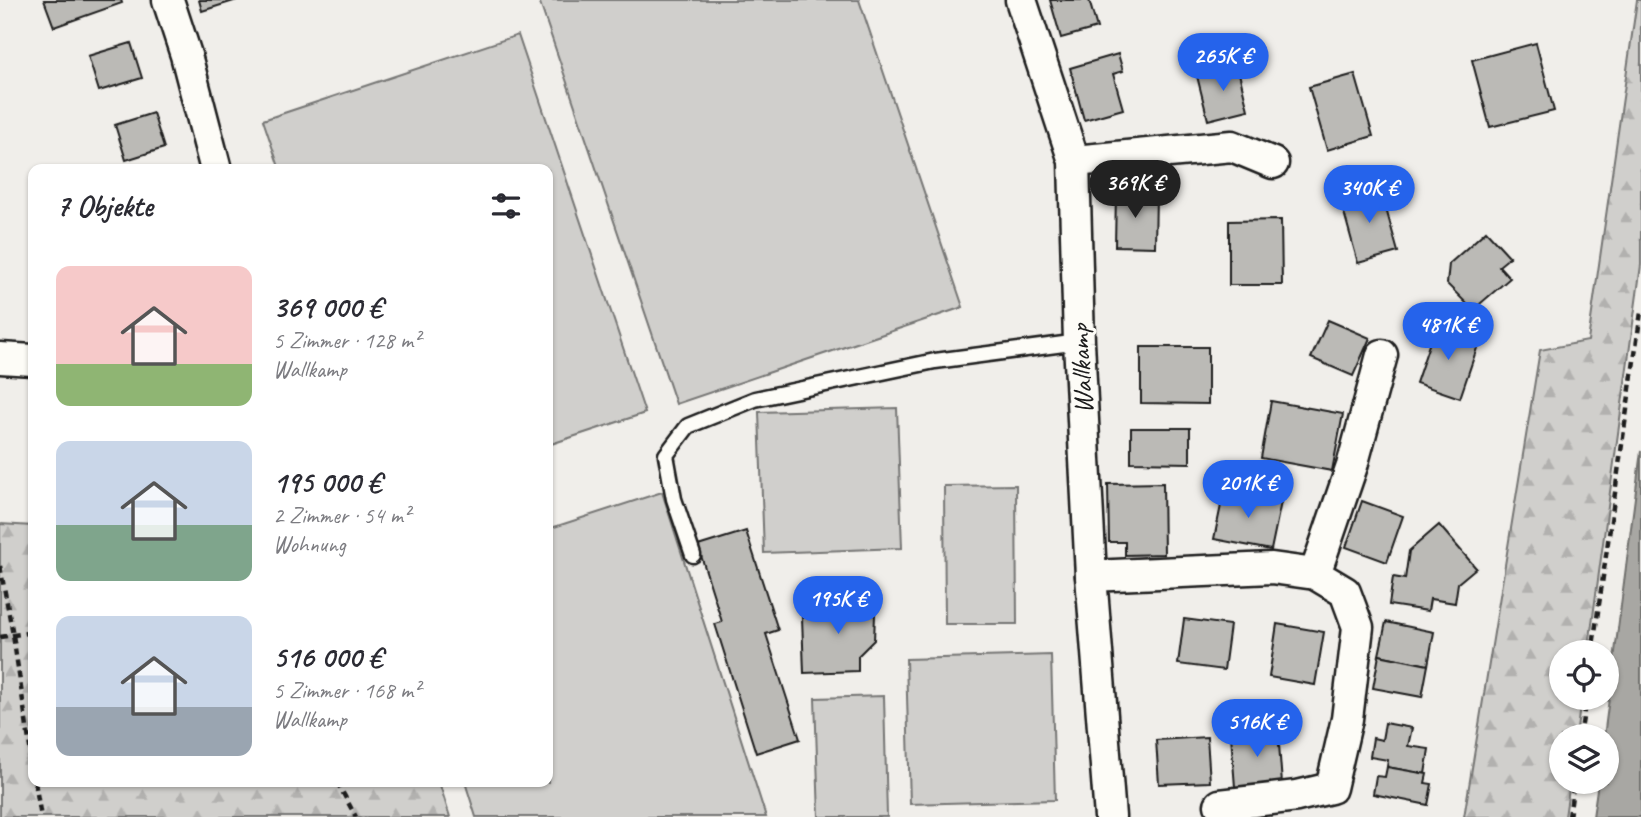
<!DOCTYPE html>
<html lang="de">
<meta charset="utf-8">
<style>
:root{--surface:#fff;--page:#f2f2f3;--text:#2b2b33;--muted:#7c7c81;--accent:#2563eb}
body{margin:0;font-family:Caveat,sans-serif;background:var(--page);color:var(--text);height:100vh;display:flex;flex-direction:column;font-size:26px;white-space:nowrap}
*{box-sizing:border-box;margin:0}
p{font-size:23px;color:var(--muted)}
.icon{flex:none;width:38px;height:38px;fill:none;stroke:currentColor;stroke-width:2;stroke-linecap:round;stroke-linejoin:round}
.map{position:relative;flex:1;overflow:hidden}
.side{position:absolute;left:28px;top:164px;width:525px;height:623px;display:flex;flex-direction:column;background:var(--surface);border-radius:14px;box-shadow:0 2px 5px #0004}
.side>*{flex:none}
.fabs{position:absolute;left:1549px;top:640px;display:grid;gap:14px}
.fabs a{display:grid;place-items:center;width:70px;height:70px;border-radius:50%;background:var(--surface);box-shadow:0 2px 5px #0004;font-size:35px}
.price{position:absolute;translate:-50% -60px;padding:0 16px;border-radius:24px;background:var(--accent);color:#fff;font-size:23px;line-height:46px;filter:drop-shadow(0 2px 4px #0008)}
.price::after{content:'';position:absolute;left:50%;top:42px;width:21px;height:16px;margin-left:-10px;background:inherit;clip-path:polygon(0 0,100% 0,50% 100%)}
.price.current{background:#222;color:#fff}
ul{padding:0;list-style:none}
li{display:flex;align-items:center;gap:21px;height:175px;padding:0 28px}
li span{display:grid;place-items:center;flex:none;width:196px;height:140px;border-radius:14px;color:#555}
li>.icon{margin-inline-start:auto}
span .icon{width:84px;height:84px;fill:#fffc;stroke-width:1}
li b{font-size:30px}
h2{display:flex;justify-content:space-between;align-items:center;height:84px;padding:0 28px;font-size:30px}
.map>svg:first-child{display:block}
</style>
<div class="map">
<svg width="1641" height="817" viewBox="0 0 1641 817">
<defs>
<pattern id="forest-firs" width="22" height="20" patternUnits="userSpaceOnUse" patternTransform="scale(1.75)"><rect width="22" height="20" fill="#d0cfcc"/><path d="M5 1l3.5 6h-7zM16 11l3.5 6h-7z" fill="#b2b1af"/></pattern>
</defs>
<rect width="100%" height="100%" fill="#f0eeea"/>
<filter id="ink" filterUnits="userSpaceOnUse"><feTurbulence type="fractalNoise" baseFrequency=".0143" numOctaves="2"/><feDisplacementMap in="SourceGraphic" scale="14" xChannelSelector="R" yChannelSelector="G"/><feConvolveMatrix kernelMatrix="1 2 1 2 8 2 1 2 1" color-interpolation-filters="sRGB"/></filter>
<g filter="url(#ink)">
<g fill="#d0cfcc" stroke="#767674" stroke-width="2">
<polygon points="539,0 859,0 963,307 676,404"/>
<polygon points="518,35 645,413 548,445 548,170 280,170 263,120"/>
<polygon points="897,408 902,548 764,553 759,412"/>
<polygon points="1016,485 1017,624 945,624 944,486"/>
<polygon points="662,492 766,817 476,817 465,782 548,782 548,529"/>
<polygon points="1051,655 1055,800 910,804 906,659"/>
<polygon points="884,696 887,817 819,817 815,698"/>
</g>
<g fill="url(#forest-firs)" stroke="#767674" stroke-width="2">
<polygon points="1637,0 1641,0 1641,265 1588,653 1561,653 1561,698 1581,698 1576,737 1561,737 1561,782 1570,782 1565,817 1464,817 1540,350 1588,341"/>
<polygon points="0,524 33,526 33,782 439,782 450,817 0,817"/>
</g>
<polygon fill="#a8a7a3" stroke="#706f6d" stroke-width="2" points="1641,451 1641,817 1593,817 1598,782 1606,782 1606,737 1604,737"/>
<g fill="#bbbab6" stroke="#1c1c1c" stroke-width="2">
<polygon points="44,0 121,0 122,3 54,27"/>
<polygon points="199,0 237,0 202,11"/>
<polygon points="1050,0 1089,0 1097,28 1061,38"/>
<polygon points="131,43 142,78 99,91 88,56"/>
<polygon points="1536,43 1554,111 1490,127 1472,60"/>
<polygon points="1118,54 1123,71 1113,74 1123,109 1084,120 1070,68"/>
<polygon points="1237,65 1248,110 1208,120 1197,76"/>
<polygon points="1355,74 1373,136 1327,150 1309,87"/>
<polygon points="153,113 164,148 126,160 115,125"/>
<polygon points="1380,187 1398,252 1358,263 1340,198"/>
<polygon points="1116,193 1156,194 1155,247 1115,246"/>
<polygon points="1281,220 1282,285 1229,285 1229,221"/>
<polygon points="1486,231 1510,257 1499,266 1510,278 1473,310 1447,284 1449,264"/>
<polygon points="1328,320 1370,338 1353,376 1311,358"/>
<polygon points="1435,327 1479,342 1460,398 1416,383"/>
<polygon points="1141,347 1208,347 1208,404 1141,403"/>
<polygon points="1271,401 1343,414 1332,471 1261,458"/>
<polygon points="1131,428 1190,428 1190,463 1131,462"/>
<polygon points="1163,483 1164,554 1125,555 1125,542 1109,542 1108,484"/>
<polygon points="1224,491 1281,502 1271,550 1214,539"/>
<polygon points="1362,501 1403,516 1387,562 1346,547"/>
<polygon points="1439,525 1476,568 1458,583 1455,603 1430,599 1428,611 1389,605 1393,577 1405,579 1409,551"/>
<polygon points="746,531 778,630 766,634 800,739 756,753 715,624 722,622 698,546"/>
<polygon points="834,597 856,597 875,614 874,640 858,656 858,671 804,673 802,617 821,616"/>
<polygon points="1184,619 1230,625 1224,670 1178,664"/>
<polygon points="1386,622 1434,632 1428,665 1379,655"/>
<polygon points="1277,624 1324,632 1315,685 1269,677"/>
<polygon points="1379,655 1428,665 1422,697 1373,688"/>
<polygon points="1385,723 1412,728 1408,746 1429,749 1425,774 1387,767 1388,760 1370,757 1373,738 1382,740"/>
<polygon points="1278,731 1282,784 1235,787 1231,735"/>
<polygon points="1207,737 1210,782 1159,784 1156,740"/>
<polygon points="1387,767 1427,774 1425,783 1432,784 1428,805 1373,794 1376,776 1385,777"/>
</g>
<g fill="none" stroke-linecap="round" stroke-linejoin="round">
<defs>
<polyline id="lane" points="693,555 674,499 666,455 688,426 755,399 935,361 1079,342"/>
<g id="street">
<polyline points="168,0 186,55 216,170"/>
<polyline points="1021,0 1074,161 1079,342 1091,576 1110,817"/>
<polyline points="1074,161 1232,146 1273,163"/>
<polyline points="0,358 33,360"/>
<polyline points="1315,574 1352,466 1382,355"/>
<polyline points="1091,576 1272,568 1315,574 1345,592 1358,627 1347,719 1331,788 1297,796 1220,805"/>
</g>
</defs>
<use href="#lane" stroke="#1c1c1c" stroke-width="19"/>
<use href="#street" stroke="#1c1c1c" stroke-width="35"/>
<g stroke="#1c1c1c" stroke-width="4.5" stroke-dasharray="7 5" stroke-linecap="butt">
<polyline points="0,566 13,635 33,767"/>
<polyline points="0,637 33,632"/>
<polyline points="1592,653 1641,312"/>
<polyline points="1580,737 1586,698"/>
<polyline points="35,782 41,817"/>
<polyline points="337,782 356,817"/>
<polyline points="1569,817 1574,782"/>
</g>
<use href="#lane" stroke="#fdfcf7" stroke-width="14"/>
<use href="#street" stroke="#fdfcf7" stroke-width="30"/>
</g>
</g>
<g text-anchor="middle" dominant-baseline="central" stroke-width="6" stroke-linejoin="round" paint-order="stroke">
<g font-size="28" fill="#1c1c1c" stroke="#fdfcf7">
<text transform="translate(1081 369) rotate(-93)">Wallkamp</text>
</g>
</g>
</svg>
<div class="fabs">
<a><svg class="icon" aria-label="locate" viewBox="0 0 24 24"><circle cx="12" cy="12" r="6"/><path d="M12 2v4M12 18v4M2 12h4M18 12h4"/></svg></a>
<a><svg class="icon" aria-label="layers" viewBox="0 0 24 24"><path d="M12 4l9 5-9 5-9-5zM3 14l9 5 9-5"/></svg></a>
</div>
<b class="price" style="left:1223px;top:93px">265K €</b>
<b class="price current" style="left:1135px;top:220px">369K €</b>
<b class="price" style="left:1369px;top:225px">340K €</b>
<b class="price" style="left:1448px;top:362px">481K €</b>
<b class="price" style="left:1248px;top:520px">201K €</b>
<b class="price" style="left:838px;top:636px">195K €</b>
<b class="price" style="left:1257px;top:759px">516K €</b>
<section class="side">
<h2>7 Objekte<svg class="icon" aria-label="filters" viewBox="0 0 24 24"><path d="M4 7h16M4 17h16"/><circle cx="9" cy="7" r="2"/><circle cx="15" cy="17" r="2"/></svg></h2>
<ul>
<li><span style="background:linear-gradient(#f6c9c9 70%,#8fb573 0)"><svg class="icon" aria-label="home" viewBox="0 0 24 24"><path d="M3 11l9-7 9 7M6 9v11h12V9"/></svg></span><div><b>369 000 €</b><p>5 Zimmer · 128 m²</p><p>Wallkamp</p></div></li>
<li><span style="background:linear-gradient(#c9d6e8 60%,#7fa58c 0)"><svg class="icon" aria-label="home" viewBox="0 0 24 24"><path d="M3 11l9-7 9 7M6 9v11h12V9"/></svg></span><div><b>195 000 €</b><p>2 Zimmer · 54 m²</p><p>Wohnung</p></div></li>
<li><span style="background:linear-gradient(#c9d6e8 65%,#9aa5b1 0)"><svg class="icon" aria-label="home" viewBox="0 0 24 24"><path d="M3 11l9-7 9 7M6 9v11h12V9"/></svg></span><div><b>516 000 €</b><p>5 Zimmer · 168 m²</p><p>Wallkamp</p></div></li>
</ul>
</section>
</div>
